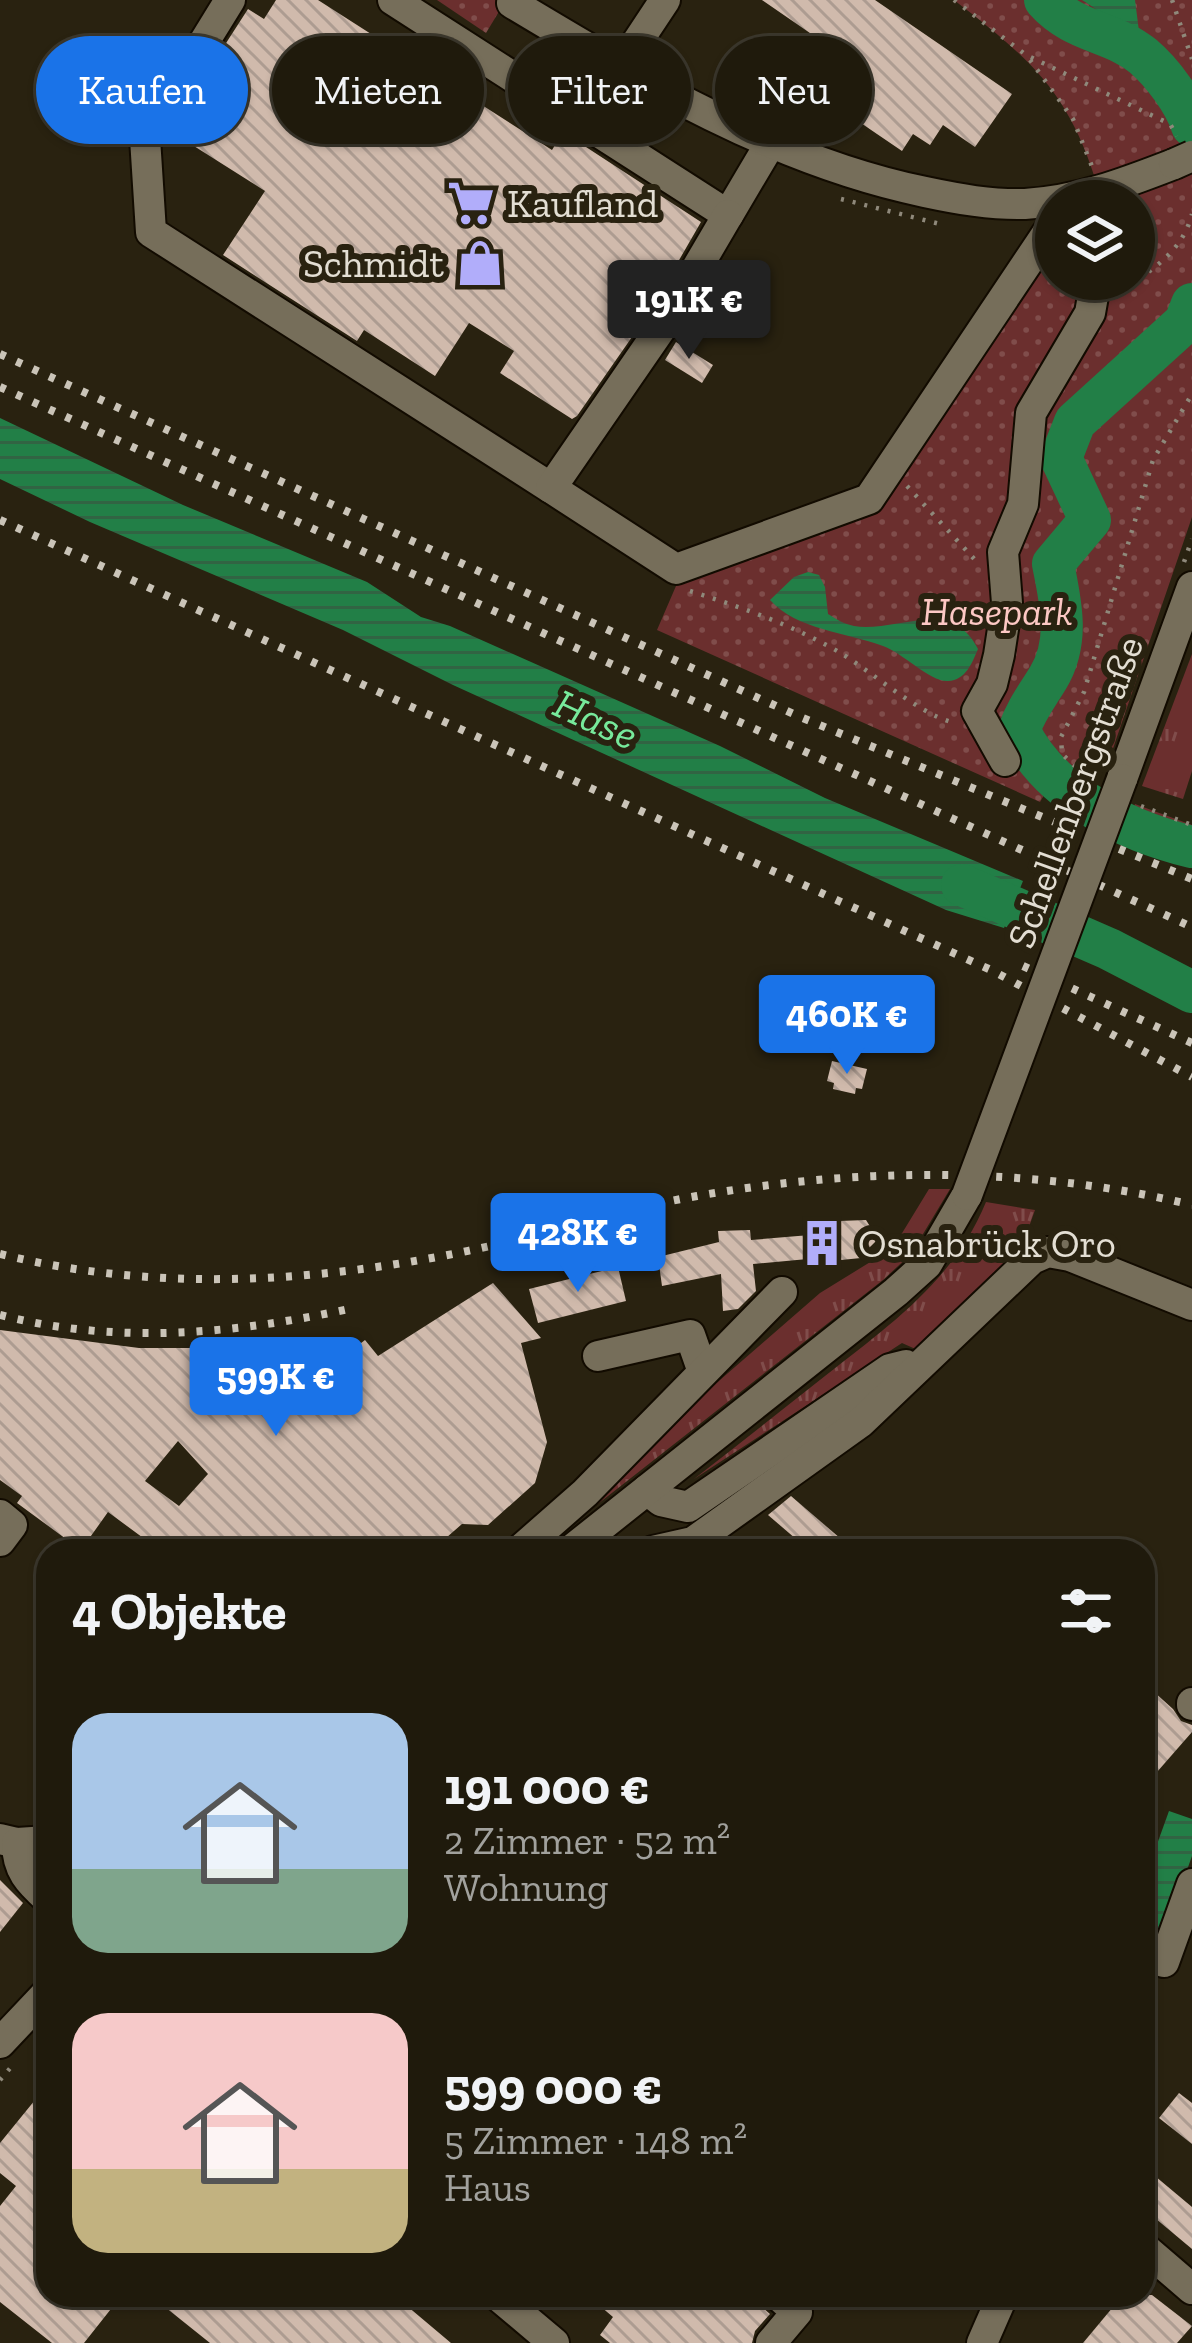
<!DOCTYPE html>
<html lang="de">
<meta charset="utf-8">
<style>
:root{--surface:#1f1a0c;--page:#272315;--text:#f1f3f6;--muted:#a1a19d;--line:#3c382d;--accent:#1a73e8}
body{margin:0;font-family:"Zilla Slab",serif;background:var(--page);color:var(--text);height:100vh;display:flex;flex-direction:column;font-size:45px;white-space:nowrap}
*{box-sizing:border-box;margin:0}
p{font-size:39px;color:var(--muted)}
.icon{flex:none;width:66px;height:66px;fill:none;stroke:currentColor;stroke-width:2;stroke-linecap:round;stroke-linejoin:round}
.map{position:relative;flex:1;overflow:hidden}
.sheet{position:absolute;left:36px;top:1539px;width:1119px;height:768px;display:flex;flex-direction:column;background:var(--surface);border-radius:36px;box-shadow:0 3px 9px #0004,0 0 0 3px var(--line)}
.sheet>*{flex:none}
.hud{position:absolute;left:36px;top:36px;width:1122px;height:108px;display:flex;gap:24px}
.fabs{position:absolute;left:1035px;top:180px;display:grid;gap:24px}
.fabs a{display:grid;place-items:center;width:120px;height:120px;border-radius:50%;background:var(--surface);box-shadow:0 3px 9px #0004,0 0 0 3px var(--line);font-size:60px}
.price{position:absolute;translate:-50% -102px;padding:0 27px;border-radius:12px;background:var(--accent);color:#fff;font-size:39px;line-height:78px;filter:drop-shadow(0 3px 6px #0008)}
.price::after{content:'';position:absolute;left:50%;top:72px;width:36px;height:27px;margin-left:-18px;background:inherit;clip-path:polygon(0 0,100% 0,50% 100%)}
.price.active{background:#222;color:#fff}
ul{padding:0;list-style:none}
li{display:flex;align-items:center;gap:36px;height:300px;padding:0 36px}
li span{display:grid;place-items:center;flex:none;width:336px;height:240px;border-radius:36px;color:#555}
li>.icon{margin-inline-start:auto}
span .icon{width:144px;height:144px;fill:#fffc;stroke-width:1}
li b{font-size:51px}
h2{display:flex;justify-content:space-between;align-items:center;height:144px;padding:0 36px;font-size:51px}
.pill{padding:0 42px;border-radius:54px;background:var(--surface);box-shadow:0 3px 9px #0004,0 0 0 3px var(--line);font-size:42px;line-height:108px}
.pill.active{background:var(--accent);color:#fff}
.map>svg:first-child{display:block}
</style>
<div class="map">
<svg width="1192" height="2343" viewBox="0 0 1192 2343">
<defs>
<pattern id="grass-tufts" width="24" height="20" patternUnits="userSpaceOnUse" patternTransform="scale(3)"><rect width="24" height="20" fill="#6b2f2e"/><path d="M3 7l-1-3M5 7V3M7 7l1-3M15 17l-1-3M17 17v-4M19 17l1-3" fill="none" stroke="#804d4b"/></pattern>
<pattern id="park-dots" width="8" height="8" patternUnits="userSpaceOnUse" patternTransform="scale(3)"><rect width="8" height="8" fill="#6b2f2e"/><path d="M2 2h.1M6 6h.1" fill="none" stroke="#804d4b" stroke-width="1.8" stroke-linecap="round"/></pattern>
<pattern id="water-rules" width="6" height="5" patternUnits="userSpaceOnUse" patternTransform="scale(3)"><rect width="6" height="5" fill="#227f47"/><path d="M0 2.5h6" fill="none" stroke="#316443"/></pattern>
<pattern id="building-back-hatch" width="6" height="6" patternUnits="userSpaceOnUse" patternTransform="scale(3)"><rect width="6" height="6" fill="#d0baac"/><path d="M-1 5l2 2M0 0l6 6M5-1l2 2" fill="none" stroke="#ad9c91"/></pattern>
</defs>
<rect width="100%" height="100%" fill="#292210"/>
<g fill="url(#grass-tufts)">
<polygon points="1192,654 1192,771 1183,799 1142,786"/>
<polygon points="1135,804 1192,825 1192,847 1154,838 1127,825"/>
<polygon points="929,1189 950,1189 911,1254 883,1280 580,1518 682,1413 820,1293 893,1248"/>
<path d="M 986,1202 L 1035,1210 L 1015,1266 L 920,1351 L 902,1343 L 694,1479 C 738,1445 782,1410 825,1376 C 890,1325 954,1280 986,1202 Z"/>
</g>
<g fill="url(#park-dots)">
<polygon points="437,0 506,0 486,33"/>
<path d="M 954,0 L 1192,0 L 1192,517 L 1105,772 L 1060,768 L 1040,802 L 657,630 L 676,586 L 875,514 L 1014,295 L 1056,220 L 1056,279 L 1134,279 L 1134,201 L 1067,201 L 1099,191 C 1070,93 1033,61 954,0 Z"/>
</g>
<g fill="url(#water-rules)">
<path d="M 1082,0 L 1135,0 L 1142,55 L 1119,45 C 1115,23 1100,11 1082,0 Z"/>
<polygon points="0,418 183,505 367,582 421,617 450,626 720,746 825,798 1023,881 1004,928 946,910 453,685 343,630 90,522 0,479"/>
<path d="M 808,572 L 819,575 L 825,587 L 828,614 C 836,619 844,624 854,626 C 894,633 952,596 978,649 C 972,663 966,680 948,681 C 930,682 903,653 883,646 C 846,632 797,630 770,600 L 794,577 Z"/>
<polygon points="1169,1811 1192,1819 1192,1856 1161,1943 1143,1937 1143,1883"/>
</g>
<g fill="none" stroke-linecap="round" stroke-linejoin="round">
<g stroke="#227f47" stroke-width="42">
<path d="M 1045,0 C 1074,33 1113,31 1143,56 C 1162,72 1185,103 1192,126"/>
<path d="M 1192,304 L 1185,322 L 1075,422 L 1061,458 L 1090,520 L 1053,564 C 1061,603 1070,642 1048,678 C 1037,696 1026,710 1019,730 C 1049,794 1126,831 1192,847"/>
<polyline points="962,885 1109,949 1192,992"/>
</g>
</g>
<g fill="url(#building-back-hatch)" fill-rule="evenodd">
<polygon points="276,0 318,0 552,150 563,132 701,222 648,314 577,416 572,419 500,373 514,351 469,323 435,376 364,330 357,341 223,255 265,191 186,141 229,74 213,64 228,40 248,9 264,19"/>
<polygon points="762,0 875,0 1012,94 975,147 943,125 930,145 913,134 902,151 852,117 863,101 837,83 852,62"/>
<polygon points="676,342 713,365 702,383 665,360"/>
<polygon points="832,1061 867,1069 862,1089 856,1088 855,1094 833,1089 834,1083 827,1081"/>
<polygon points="866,1220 878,1239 869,1248 871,1257 841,1260 840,1256 753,1264 756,1291 738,1309 723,1311 721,1274 662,1286 658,1257 719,1242 718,1231 750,1230 751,1240 834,1233 839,1221"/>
<polygon points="618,1267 626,1301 538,1323 529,1289"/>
<path d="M 493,1283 L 541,1338 L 521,1343 L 547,1442 L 535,1483 L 488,1525 L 462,1524 L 431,1551 L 145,1551 L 150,1543 L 108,1512 L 81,1550 L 17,1503 L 22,1496 L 0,1480 L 0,1330 L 139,1348 L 193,1348 L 265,1340 L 271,1366 L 259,1374 L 281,1405 L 365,1340 L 378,1356 ZM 178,1441 L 208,1474 L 179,1506 L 145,1481 Z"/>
<polygon points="791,1496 855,1551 810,1551 768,1515"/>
<polygon points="1143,1682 1173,1709 1181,1721 1192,1725 1192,1732 1143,1788"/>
<polygon points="0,1880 23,1903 0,1932"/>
<polygon points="48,2084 48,2295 122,2295 84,2343 52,2343 0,2302 0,2206 16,2186 0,2173 0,2143"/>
<polygon points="1179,2093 1192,2103 1192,2144 1159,2118"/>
<polygon points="1143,2166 1192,2207 1192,2249 1143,2208"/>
<polygon points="150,2295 394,2295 451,2343 210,2343"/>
<polygon points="587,2295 748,2295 770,2314 755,2331 752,2343 610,2343 600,2335 613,2317"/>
<polygon points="1123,2295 1152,2295 1192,2326 1177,2343 1083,2343"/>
</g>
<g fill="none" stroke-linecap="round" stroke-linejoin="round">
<defs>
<g id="minor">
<polyline points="230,0 145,138 151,232 551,488"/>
<polyline points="393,0 728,215 770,144"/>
<path d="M 512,3 C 642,81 775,161 925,192 C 958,199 991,205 1025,204 C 1078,201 1125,183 1174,164"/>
<polyline points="620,68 665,0"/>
<polyline points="728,215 664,324 551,488 676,569 869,499 1056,220"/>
<polyline points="1005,761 977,711 992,684 999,655 1007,603 1003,552 1023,504 1031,413 1090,313 1096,279"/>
<polyline points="1122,779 1192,587"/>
<polyline points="598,1356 690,1335 703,1372"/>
<polyline points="647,1490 661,1501 688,1507 890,1369 906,1365"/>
<polyline points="0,1515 12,1525 0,1541"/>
<polyline points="519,1551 585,1493 782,1292"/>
<polyline points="570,1551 896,1292 927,1264 967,1195"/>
<polyline points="653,1551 693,1542 861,1422 1032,1259 1048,1252 1070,1256 1192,1305"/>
<polyline points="1192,1703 1192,1705"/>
<polyline points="0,1839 17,1843 48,1841"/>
<path d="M 17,1843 C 17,1870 29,1882 48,1899"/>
<polyline points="1143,1955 1164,1962 1192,1884"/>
<polyline points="0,2043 48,1992"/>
<polyline points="1143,2247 1192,2289"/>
<polyline points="497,2295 554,2343"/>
<polyline points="771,2343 797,2312 778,2295"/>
<polyline points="982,2343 1003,2295"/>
</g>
</defs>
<use href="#minor" stroke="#120b00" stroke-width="34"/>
<g stroke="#8f897b" stroke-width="4.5" stroke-dasharray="3 9" stroke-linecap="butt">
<polyline points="954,0 1026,55 1170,124 1177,136"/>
<polyline points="1172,0 1192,59"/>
<polyline points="1030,60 1073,119 1093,169"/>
<polyline points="841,199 940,224"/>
<path d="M 1119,292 C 1150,271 1182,253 1192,214"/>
<polyline points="907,486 977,562"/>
<polyline points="1184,562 1192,539"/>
<path d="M 690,591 C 741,607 792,625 839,652 C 872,672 917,712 951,722"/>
<polyline points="1093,783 1062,754 1061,737 1084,692 1153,460 1192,394"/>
<polyline points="1141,806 1192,825"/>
<polyline points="0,2080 12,2066"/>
</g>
<use href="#minor" stroke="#766e5a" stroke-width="30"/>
<g stroke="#cac4b8" stroke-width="8" stroke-dasharray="6 12" stroke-linecap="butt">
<polyline points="0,354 798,716 1192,879"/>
<polyline points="0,387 1192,927"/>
<polyline points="0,520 991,970 1192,1077"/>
<polyline points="1023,966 1192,1043"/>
<path d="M 0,1254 C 169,1296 344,1281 512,1241 C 573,1226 634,1207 697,1196 C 860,1167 1031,1166 1192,1205"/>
<path d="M 0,1315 C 117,1345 233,1334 349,1309"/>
</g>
<defs>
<g id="minor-bridge">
<polyline points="1174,164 1192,156"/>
<polyline points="967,1195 1122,779"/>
</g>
</defs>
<use href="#minor-bridge" stroke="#120b00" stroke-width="34" stroke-linecap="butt"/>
<use href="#minor-bridge" stroke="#766e5a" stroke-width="30"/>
</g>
<defs>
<symbol id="supermarket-bare" viewBox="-9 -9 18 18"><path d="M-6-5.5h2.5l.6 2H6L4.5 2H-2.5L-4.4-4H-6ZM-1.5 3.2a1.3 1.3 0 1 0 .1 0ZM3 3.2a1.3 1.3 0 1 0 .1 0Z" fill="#b1adfa" stroke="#292210" stroke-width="2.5" paint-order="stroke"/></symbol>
<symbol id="shop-bare" viewBox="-9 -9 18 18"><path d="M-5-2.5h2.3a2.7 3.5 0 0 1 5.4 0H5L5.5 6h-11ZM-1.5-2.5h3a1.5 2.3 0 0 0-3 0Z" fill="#b1adfa" stroke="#292210" stroke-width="2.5" paint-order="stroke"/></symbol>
<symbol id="building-bare" viewBox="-9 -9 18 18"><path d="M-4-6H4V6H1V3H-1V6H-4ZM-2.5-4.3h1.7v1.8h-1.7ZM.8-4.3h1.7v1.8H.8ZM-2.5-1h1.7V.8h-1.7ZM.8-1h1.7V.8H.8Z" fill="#b1adfa" stroke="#292210" stroke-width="2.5" paint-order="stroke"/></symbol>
</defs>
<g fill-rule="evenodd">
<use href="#supermarket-bare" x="438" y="170" width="66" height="66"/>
<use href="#shop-bare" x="447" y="230" width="66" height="66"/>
<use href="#building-bare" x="789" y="1210" width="66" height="66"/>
</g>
<g text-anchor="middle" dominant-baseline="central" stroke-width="12" stroke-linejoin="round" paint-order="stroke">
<g font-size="39" fill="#e3ded3" stroke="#292210" text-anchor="start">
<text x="507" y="203">Kaufland</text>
<text x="444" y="263" text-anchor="end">Schmidt</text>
<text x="858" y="1243">Osnabrück Oro</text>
</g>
<g font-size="39" font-style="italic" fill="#fdc8c4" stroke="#292210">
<text x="997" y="611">Hasepark</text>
</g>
<g font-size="39" fill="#e3ded3" stroke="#292210">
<text transform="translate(1075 792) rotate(-70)">Schellenbergstraße</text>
</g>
<g font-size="42" font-style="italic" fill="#77e99b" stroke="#292210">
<text transform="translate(596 719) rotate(25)">Hase</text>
</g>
</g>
</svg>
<div class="fabs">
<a><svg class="icon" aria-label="layers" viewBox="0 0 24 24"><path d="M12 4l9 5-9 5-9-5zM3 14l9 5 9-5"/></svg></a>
</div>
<b class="price active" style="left:689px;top:362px">191K €</b>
<b class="price" style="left:847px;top:1077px">460K €</b>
<b class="price" style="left:578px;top:1295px">428K €</b>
<b class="price" style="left:276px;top:1439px">599K €</b>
<div class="hud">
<a class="pill active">Kaufen</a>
<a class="pill">Mieten</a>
<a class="pill">Filter</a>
<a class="pill">Neu</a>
</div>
<section class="sheet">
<h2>4 Objekte<svg class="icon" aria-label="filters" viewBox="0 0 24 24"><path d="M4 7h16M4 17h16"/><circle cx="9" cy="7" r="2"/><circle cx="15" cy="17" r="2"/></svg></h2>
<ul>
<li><span style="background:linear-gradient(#a9c7e8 65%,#7fa58c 0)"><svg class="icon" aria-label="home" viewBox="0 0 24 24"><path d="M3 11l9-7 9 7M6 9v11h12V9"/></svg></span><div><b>191 000 €</b><p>2 Zimmer · 52 m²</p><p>Wohnung</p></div></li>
<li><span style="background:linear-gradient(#f6c9c9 65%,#c2b280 0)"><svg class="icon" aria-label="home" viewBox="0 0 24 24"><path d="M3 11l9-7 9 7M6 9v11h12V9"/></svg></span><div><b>599 000 €</b><p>5 Zimmer · 148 m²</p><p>Haus</p></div></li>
</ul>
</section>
</div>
